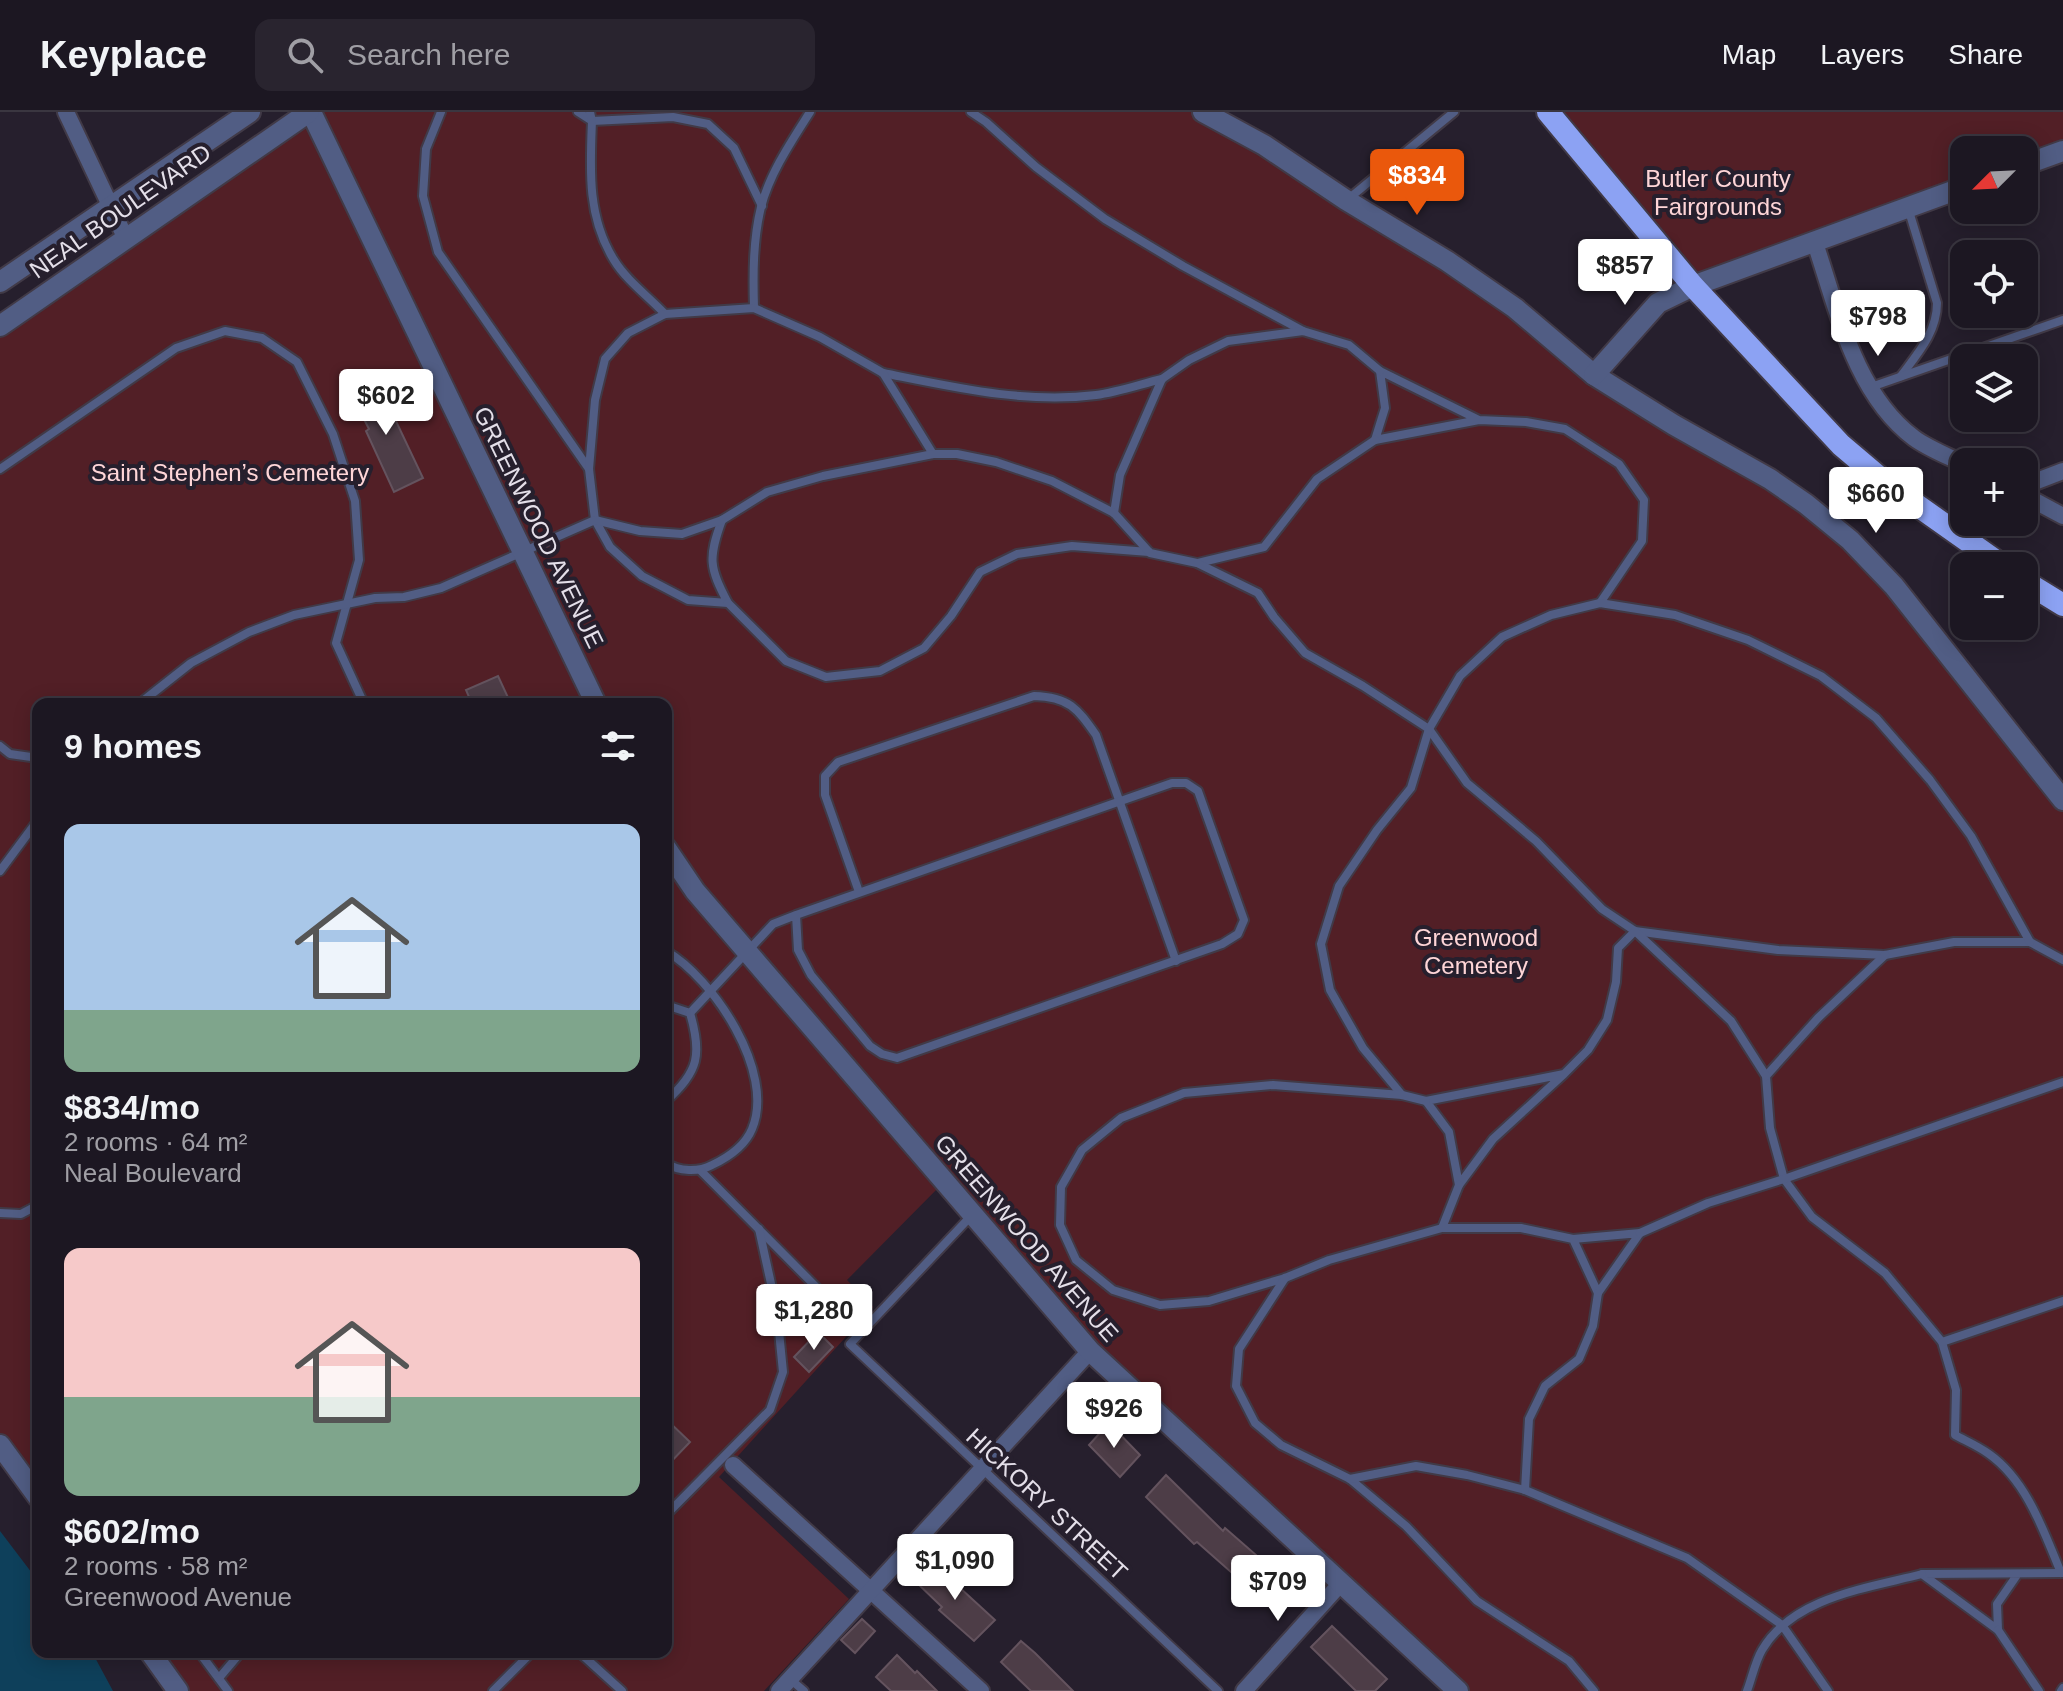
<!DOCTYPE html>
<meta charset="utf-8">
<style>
:root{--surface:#1c1722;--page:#29242f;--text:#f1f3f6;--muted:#a09fa5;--line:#3a3640;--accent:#ea580c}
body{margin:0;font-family:Helvetica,sans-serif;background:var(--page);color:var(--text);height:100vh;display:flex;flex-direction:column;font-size:30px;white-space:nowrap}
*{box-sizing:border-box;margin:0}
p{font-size:26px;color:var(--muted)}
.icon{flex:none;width:44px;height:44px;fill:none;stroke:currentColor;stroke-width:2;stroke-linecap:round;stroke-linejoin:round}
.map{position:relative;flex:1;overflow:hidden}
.drawer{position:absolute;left:32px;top:586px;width:640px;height:960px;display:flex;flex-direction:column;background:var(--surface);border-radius:16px;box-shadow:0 4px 20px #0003,0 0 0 2px var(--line)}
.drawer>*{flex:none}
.needle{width:52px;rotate:246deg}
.controls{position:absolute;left:1950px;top:24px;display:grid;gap:16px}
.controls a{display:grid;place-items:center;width:88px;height:88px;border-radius:16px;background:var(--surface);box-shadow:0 4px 20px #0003,0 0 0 2px var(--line);font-size:40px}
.price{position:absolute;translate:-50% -68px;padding:0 18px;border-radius:8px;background:#fff;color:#222;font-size:26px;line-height:52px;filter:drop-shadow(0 2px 4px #0008)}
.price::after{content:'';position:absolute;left:50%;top:48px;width:24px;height:18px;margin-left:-12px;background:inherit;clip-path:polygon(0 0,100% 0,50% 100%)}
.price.selected{background:var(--accent);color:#fff}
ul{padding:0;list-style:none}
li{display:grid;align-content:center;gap:16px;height:424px;padding:0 32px}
li span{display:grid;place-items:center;height:248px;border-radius:16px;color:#555}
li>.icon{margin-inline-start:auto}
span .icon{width:144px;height:144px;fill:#fffc;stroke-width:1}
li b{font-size:34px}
h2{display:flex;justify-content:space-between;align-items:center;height:96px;padding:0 32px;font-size:34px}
header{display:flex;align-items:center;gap:48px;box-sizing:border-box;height:112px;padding:0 40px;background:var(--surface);border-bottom:2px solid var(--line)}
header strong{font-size:38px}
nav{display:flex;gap:44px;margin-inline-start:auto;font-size:28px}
.search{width:560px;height:72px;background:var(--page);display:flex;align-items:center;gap:20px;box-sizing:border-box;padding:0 28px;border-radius:16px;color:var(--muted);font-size:30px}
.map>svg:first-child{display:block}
</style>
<header>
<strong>Keyplace</strong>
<div class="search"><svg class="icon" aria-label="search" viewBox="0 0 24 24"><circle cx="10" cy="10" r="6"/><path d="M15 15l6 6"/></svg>Search here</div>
<nav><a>Map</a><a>Layers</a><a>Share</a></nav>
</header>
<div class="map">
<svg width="2063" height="1579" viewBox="0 0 2063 1579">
<rect width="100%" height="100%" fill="#261f2d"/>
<g fill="#521f26">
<polygon points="309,0 1203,0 1264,33 1850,428 2063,688 2063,1579 1458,1579 1090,1239 943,1071 847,1168 873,1195 719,1365 849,1487 764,1579 179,1579 150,1540 666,1540 666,592 38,592 38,1385 0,1333 0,214"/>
<polygon points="1548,0 2063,0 2063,39 2024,53 2024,38 1964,38 1964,75 1693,174"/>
</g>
<polygon fill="#0e405b" points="0,1419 38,1469 38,1540 92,1540 113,1579 0,1579"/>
<g fill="#4d3d47" stroke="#64535e" stroke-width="2">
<polygon points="376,267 423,366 394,380 366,319 369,317 350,280"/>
<polygon points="498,564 511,592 472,592 466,578"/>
<polygon points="818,1220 833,1235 809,1260 794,1245"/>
<polygon points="666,1307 690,1330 666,1355"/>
<polygon points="1109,1311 1140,1343 1120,1365 1089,1333"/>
<polygon points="1166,1363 1223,1419 1225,1416 1295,1477 1274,1498 1197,1430 1194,1432 1146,1385"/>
<polygon points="937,1449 950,1461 947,1464 995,1508 974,1529 939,1498 942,1495 916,1470"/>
<polygon points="862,1507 875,1519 855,1541 841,1528"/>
<polygon points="1332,1514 1387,1567 1375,1579 1356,1579 1311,1535"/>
<polygon points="1021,1529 1035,1541 1073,1579 1031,1579 1001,1550"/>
<polygon points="897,1543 915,1561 917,1559 937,1579 891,1579 876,1565"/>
</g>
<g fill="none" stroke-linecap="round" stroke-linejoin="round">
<defs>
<g id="service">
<polyline points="441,0 426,37 423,84 438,140 589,357"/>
<polyline points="578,0 592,9 673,5 708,12 734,36 762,94"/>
<path d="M 590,0 L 592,9 C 590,57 587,105 614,148 C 626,168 649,185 665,202"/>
<polyline points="971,0 986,10 1036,55 1105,107 1183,154 1303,219"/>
<polyline points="1347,88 1454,0"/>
<path d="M 754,196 C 753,162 753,128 761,95 C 770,61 791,30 810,0"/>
<path d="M 883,261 C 953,275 1025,292 1096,283 C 1118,280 1141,272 1162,267"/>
<path d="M 1901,264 C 1918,241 1937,220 1937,191 L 1908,96"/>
<polyline points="1871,275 2063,208"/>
<polyline points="1479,308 1380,259 1385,296 1375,328 1479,308 1526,310 1565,317 1619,352 1644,388 1642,429 1600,491"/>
<polyline points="0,357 176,236 225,219 262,226 297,250 333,322 355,389 359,448 336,531 364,592"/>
<polyline points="1114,401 1120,363 1162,267 1189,248 1228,229 1303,219 1349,233 1380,259"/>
<path d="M 722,408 C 708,446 709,455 728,491 L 688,488 L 642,464 L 610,435 L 595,408 L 589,357 L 595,288 L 605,247 L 628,221 L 665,202 L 754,196 L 820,225 L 883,261 L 933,342"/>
<polyline points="1198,451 1264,435 1317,367 1375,328"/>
<polyline points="728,491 786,549 826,565 880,559 924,536 951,504 980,460 1017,442 1072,434 1149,440"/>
<polyline points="139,592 191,551 249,520 294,503 375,486 404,485 441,476 595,408 640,419 682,422 722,408 767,380 823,364 933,342 957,342 996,350 1052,369 1114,401 1150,441 1197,451 1258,481 1274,505 1305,541 1363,574 1429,617 1467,671 1536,729 1602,797 1635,819 1778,838 1885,843 1954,830 2030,830 2063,848"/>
<polyline points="0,634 10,642 38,646"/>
<polyline points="0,759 38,708"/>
<path d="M 859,780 L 825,683 L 825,664 L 838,650 L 1034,584 C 1069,585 1077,596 1096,623 L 1176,849"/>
<path d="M 666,839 C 713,866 776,960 752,1017 C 745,1034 729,1045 712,1053 C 699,1060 679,1060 666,1051"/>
<path d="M 1885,843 L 1818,906 L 1766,964 L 1770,1016 L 1784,1067 L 1812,1105 L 1885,1161 L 1942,1230 L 1956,1278 L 1955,1323 C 1966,1329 1978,1334 1989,1342 C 2027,1369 2044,1420 2061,1461"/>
<polyline points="666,893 690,901"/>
<polyline points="690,901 773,812 796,803 1172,671 1186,671 1198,679 1244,808 1238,822 1222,832 897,946 882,942 870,934 811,863 798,838 796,803"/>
<polyline points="1564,962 1493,1027 1459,1073 1449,1020 1426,989 1564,962 1588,938 1607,908 1616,870 1618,836 1635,819 1731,909 1766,964"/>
<polyline points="1402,983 1363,936 1330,878 1321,832 1339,774 1377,718 1411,676 1429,617 1460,564 1502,525 1551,503 1600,491 1675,503 1748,528 1821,564 1876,606 1930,668 1971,724 2030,830"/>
<path d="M 666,989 C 699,960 702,942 690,901"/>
<polyline points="1426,989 1402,983 1273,973 1184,981 1121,1006 1082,1038 1061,1075 1060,1113 1076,1148 1113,1178 1160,1193 1209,1189 1285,1166 1329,1148 1442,1116"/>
<polyline points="701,1059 847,1206"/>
<polyline points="1459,1073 1442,1116 1521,1116 1573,1127 1598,1181 1640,1121 1573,1127"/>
<polyline points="0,1101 21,1102 38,1093"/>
<polyline points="971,1104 850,1232 1218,1579"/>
<polyline points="1640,1121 1708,1091 1784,1067 2063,970"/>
<polyline points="1285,1166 1239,1237 1236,1274 1255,1311 1281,1333 1350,1367 1406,1414 1477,1489 1569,1549 1594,1579"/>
<polyline points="1942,1230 2063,1189"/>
<polyline points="1350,1367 1416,1354 1467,1363 1525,1378 1687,1446 1782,1513 1828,1579"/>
<polyline points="1525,1378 1529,1307 1545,1274 1579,1247 1593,1214 1598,1181"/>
<polyline points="666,1403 770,1298 783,1260 777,1199 759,1117"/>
<polyline points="2017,1463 1997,1492 1998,1518 1922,1462 2062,1461"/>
<polyline points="1998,1518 2039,1579"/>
<polyline points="199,1540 228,1579"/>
<polyline points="579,1540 622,1579"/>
<polyline points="219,1566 241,1540"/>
<polyline points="790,1567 804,1579"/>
<polyline points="493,1579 532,1540"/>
<path d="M 1747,1579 C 1752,1566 1755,1550 1762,1538 C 1793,1485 1868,1476 1922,1462"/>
<polyline points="2061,1579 2063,1576"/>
</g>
<g id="minor">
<polyline points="66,0 126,127"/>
<path d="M 1814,128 C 1837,195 1854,281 1914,326 C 1929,337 1948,344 1964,352"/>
<polyline points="2024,374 2063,359"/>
<polyline points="2024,383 2063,404"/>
<polyline points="733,1353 981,1579"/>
<polyline points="779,1579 1090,1239"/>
<polyline points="1244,1579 1342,1470"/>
</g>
<g id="tertiary">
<polyline points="311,0 596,592"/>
<polyline points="1203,0 1264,33 1346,88 1447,149 1515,196 1594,263 1674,313 1770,367 1806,392 1850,428 1894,474 2063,688"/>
<polyline points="2024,53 2063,39"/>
<polyline points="0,170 250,0"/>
<polyline points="0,214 309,0"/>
<polyline points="1594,263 1658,191 1693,174 1964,75"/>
<polyline points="666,736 695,779 1090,1239 1458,1579"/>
<polyline points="0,1333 38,1385"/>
<polyline points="150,1540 178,1579"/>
</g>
<g id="trunk">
<polyline points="1548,0 1693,174 1841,333 1887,372 2003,454"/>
<polyline points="2024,469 2063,493"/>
</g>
</defs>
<use href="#service" stroke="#413a47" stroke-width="12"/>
<use href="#minor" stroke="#413a47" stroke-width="20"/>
<use href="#tertiary" stroke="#413a47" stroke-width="24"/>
<use href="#trunk" stroke="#413a47" stroke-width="26"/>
<use href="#service" stroke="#515d84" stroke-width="8"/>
<use href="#minor" stroke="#515d84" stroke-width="16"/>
<use href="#tertiary" stroke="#515d84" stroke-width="20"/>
<use href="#trunk" stroke="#8ca2f3" stroke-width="22"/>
</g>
<g text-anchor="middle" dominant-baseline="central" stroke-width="8" stroke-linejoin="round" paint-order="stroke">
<g font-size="24" fill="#fed5d7" stroke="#261f2d">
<text x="1718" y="66">Butler County<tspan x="1718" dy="28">Fairgrounds</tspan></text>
<text x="230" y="360">Saint Stephen’s Cemetery</text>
<text x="1476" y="825">Greenwood<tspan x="1476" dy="28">Cemetery</tspan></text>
</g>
<g font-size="24" fill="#e4dfe9" stroke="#261f2d">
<text transform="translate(120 99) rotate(-35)">NEAL BOULEVARD</text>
<text transform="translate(539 415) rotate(64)">GREENWOOD AVENUE</text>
<text transform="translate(1027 1126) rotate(49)">GREENWOOD AVENUE</text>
<text transform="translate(1047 1392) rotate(43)">HICKORY STREET</text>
</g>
</g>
</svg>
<div class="controls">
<a><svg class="needle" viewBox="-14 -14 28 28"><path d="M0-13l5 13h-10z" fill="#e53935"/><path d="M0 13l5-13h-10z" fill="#a09fa5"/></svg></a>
<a><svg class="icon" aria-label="locate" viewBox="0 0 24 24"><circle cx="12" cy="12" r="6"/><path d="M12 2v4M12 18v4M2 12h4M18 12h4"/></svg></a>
<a><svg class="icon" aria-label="layers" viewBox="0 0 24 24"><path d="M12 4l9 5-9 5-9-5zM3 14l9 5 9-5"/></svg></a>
<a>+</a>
<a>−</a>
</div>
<b class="price selected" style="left:1417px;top:105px">$834</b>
<b class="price" style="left:1625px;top:195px">$857</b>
<b class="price" style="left:1878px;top:246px">$798</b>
<b class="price" style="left:386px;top:325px">$602</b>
<b class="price" style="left:1876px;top:423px">$660</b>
<b class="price" style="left:814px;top:1240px">$1,280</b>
<b class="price" style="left:1114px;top:1338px">$926</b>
<b class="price" style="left:955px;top:1490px">$1,090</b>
<b class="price" style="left:1278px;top:1511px">$709</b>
<section class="drawer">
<h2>9 homes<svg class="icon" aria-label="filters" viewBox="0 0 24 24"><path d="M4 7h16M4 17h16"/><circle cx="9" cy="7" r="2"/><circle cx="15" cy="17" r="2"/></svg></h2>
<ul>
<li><span style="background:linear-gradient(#a9c7e8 75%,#7fa58c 0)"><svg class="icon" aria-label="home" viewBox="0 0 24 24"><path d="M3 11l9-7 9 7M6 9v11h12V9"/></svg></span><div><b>$834/mo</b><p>2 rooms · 64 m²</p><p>Neal Boulevard</p></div></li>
<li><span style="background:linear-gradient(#f6c9c9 60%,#7fa58c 0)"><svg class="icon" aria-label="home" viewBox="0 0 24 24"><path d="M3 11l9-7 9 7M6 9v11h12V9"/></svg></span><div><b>$602/mo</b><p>2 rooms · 58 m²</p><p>Greenwood Avenue</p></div></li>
</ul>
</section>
</div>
